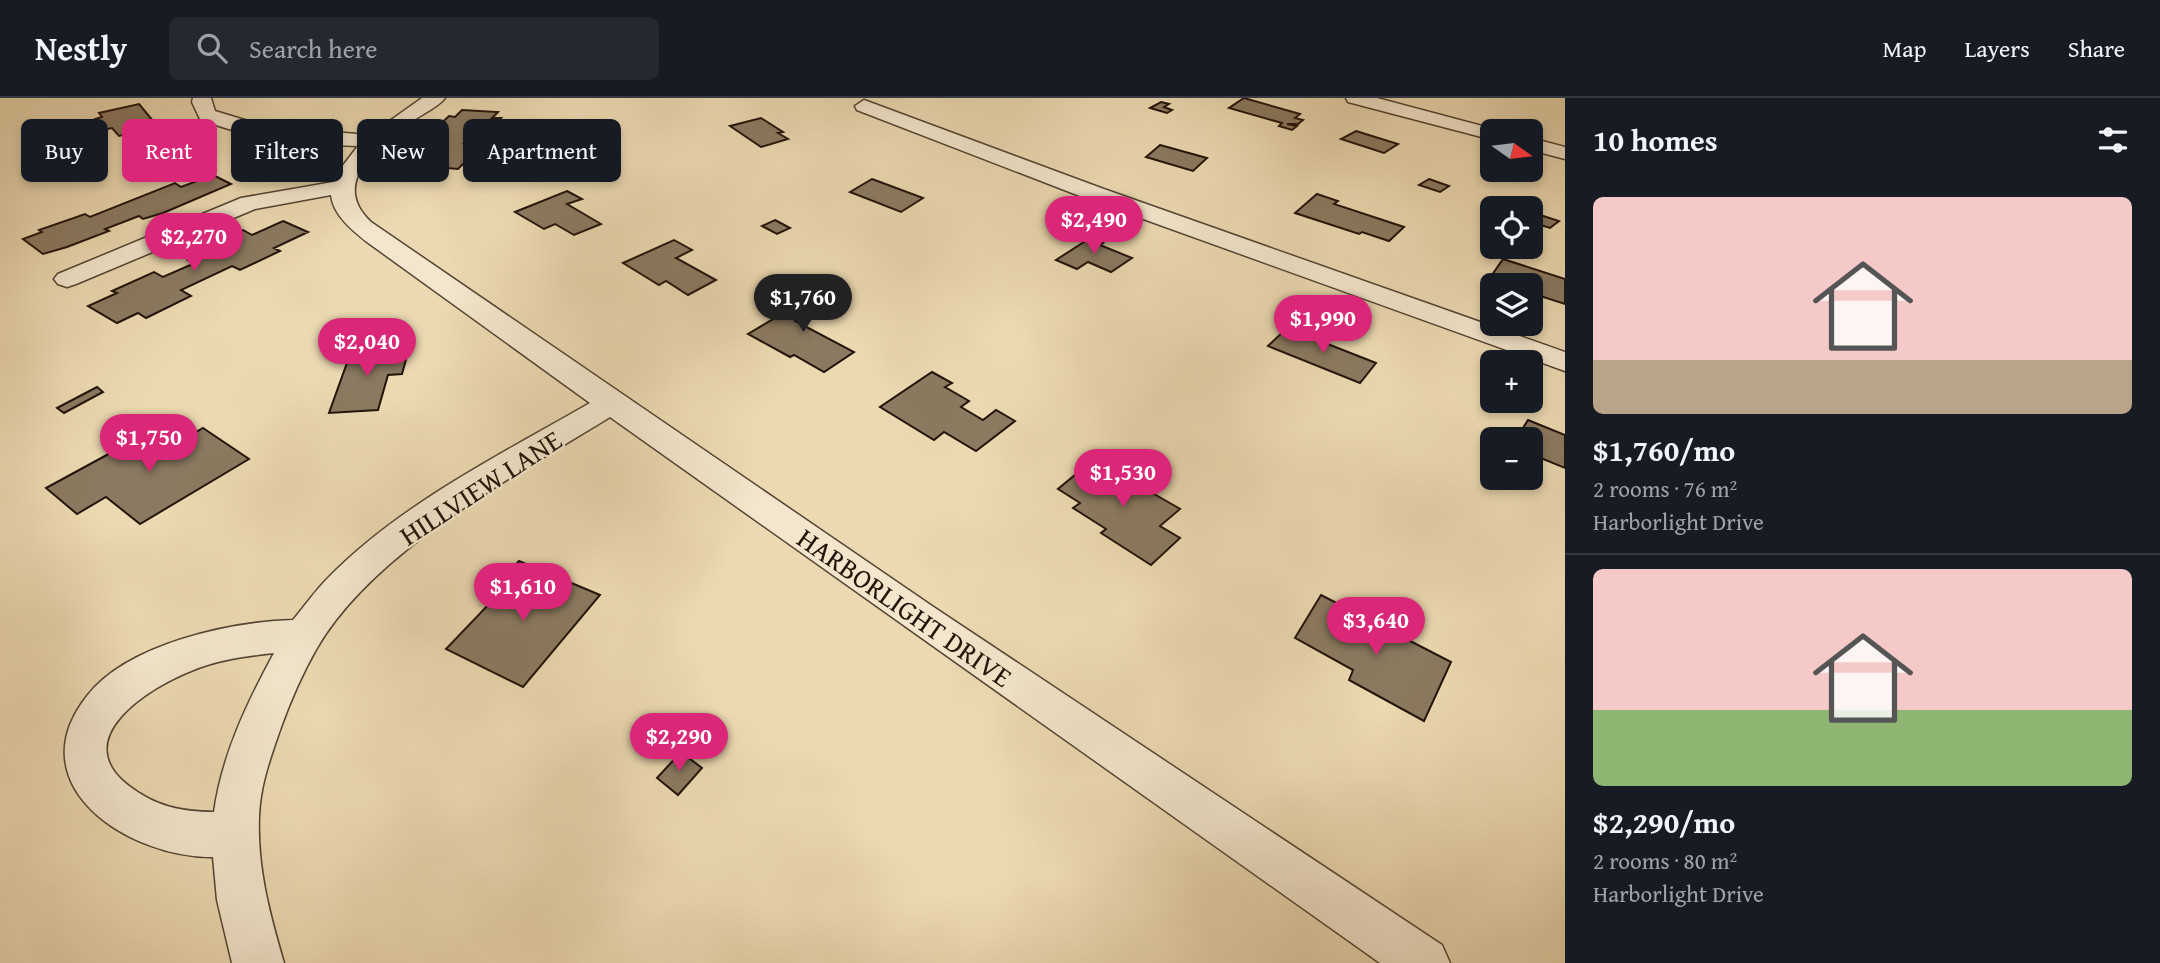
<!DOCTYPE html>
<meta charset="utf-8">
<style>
:root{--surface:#171b24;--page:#242831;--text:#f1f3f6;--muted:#9ea1a6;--line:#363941;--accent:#db2777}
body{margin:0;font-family:"Gentium Book Plus",serif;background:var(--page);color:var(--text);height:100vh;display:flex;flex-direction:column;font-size:26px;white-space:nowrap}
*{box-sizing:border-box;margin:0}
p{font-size:23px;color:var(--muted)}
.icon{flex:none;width:38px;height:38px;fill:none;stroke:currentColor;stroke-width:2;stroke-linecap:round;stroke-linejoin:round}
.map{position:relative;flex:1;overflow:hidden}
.sheet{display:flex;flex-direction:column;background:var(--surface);width:595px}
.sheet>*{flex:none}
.top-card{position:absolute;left:21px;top:21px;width:665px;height:63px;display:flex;gap:14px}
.needle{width:46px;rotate:104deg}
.buttons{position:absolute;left:1480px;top:21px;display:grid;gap:14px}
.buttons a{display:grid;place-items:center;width:63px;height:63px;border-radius:10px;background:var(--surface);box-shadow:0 4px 10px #0003;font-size:35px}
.price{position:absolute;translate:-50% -60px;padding:0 16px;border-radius:24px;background:var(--accent);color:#fff;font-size:23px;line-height:46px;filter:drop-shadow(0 2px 4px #0008)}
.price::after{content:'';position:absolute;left:50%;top:42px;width:21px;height:16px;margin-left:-10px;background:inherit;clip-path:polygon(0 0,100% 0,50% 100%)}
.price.selected{background:#222;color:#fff}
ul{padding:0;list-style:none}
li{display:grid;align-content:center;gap:14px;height:371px;padding:0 28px}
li+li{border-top:2px solid var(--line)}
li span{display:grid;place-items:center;height:217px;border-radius:10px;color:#555}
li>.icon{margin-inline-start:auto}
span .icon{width:126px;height:126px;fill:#fffc;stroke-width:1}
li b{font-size:30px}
h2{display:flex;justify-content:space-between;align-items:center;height:84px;padding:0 28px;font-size:30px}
.pill{padding:0 24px;border-radius:10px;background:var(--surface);box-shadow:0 4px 10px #0003;font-size:24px;line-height:63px}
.pill.selected{background:var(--accent);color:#fff}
header{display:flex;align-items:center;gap:42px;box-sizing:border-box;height:98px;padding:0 35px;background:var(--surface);border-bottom:2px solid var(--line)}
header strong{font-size:33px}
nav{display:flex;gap:38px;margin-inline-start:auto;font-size:24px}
.search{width:490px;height:63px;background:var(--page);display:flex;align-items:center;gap:18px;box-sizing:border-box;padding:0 24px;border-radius:10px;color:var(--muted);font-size:26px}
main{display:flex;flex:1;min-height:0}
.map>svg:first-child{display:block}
</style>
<header>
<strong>Nestly</strong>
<div class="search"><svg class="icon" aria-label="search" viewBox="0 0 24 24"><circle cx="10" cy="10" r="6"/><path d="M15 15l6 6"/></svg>Search here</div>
<nav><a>Map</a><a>Layers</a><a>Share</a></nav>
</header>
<main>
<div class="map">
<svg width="1565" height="865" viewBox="0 0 1565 865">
<rect width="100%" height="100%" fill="#ecd9b1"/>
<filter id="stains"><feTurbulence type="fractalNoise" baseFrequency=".00286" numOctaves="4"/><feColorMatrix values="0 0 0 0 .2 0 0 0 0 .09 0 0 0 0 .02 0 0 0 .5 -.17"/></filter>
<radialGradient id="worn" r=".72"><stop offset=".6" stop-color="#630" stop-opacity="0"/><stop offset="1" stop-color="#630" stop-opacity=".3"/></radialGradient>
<g fill="#8b7a61" stroke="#22140a" stroke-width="2">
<polygon points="1244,0 1300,16 1295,20 1303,22 1298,26 1287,26 1297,28 1292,32 1279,28 1282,25 1229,10"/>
<polygon points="1161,4 1169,6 1164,9 1172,12 1167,15 1150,10"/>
<polygon points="139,6 158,29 119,38 112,30 103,32 95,21 102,19 99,15"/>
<polygon points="462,12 498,14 492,20 501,20 486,35 475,34 464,45 475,46 469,53 476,53 458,71 447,70 435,82 404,80 417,67 405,66 422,50 432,51 439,44 432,44 444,32 435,31 449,18 455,19"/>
<polygon points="761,20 783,34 778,35 788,41 761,49 730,28"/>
<polygon points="1356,33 1398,46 1384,55 1341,41"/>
<polygon points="162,34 210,51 180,63 161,56 148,61 129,54 139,50 130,46"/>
<polygon points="1160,47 1207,60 1193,73 1146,59"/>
<polygon points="213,77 231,86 163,115 143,121 139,118 105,131 109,133 67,149 43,156 23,141 42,134 39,132 85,116 90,119 175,85 181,89"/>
<polygon points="872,81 923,100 901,114 850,94"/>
<polygon points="1429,81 1449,88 1440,94 1419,87"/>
<polygon points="567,93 582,101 567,106 601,126 574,137 555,126 544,131 515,114"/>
<polygon points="1317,96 1338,103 1334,106 1404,129 1389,143 1362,134 1359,136 1295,115"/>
<polygon points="1531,114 1559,123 1550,130 1531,124"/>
<polygon points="775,122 790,130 777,136 762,128"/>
<polygon points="283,123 308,134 274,150 280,153 240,172 232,168 181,192 191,198 146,220 138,215 117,225 88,208 117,195 112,193 154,174 163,179 195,165 188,162 209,152 204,150 243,132 252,137"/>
<polygon points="1090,140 1103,145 1100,147 1132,160 1111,174 1088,164 1077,171 1056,162"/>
<polygon points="674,142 692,152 676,160 716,182 688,197 666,183 659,187 623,165"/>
<polygon points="1503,161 1565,181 1565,206 1531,195 1531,187 1522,187 1492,177"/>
<polygon points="810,193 838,207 815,220 807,216 795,223 854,254 824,274 794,257 790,259 748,236 795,208 789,205"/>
<polygon points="1287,230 1376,265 1360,285 1268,248"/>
<polygon points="398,248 395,255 408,254 402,276 388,277 378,312 329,315 352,251"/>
<polygon points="932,274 952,285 945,289 969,303 961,309 983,322 996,312 1015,323 976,353 944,334 934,342 880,309"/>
<polygon points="97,289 103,294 64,315 57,310"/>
<polygon points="1528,322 1565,337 1565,370 1531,356 1531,341 1516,341"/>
<polygon points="203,330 249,361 140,426 106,399 77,416 46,390 149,334 171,349"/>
<polygon points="1093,362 1109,371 1117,366 1148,385 1142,389 1180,411 1160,428 1180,440 1151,467 1101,435 1106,431 1073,410 1080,405 1058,391"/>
<polygon points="519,463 600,497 523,589 446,551 491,504 483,501"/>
<polygon points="1321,497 1451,564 1424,623 1349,582 1353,572 1295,540"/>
<polygon points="681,654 702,670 678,697 657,680"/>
</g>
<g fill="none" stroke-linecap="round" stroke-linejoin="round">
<defs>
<g id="street">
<path d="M 193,0 L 211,0 L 215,13 L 268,29 L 370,37 L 422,0 L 445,0 C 438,9 424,15 414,22 C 380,46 328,84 371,124 L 932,508 L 1442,847 L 1450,865 L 1380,865 L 610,319 C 515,378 374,452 317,550 C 302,576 290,604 280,632 C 270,661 260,688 259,719 C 257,770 270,817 284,865 L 232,865 L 217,802 L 213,759 C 130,760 16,688 87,598 C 127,546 230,524 293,522 C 304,509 315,493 327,481 C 400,406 500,357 590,305 L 367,144 C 353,133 333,117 331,97 L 255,111 L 76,186 L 67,189 L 58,186 L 54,181 L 58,176 L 241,100 L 333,84 L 341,70 L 358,48 C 303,46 251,42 200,21 L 192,4 ZM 274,555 C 247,605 222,657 214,714 C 181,714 155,708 129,688 C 67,641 148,590 191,573 C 217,562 246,558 274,555 Z"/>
<polygon points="1346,0 1377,0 1501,33 1493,33 1493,42 1348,4"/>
<polygon points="864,2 1101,90 1565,254 1565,273 1085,100 857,12 855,8"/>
<polygon points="1531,40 1565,49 1565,61 1531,52"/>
</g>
</defs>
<use href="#street" stroke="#544534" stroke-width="3"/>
<use href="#street" fill="#f3e6cc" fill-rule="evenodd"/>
</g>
<g text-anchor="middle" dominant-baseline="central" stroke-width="5" stroke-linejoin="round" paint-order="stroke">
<g font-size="28" fill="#22140a" stroke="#f3e6cc">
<text transform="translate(480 389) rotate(-33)">HILLVIEW LANE</text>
<text transform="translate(905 509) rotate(35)">HARBORLIGHT DRIVE</text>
</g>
</g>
<rect width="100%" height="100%" filter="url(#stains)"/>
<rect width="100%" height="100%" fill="url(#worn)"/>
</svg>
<div class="buttons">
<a><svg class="needle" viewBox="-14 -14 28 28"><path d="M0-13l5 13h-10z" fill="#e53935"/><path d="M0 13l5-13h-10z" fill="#9ea1a6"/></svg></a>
<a><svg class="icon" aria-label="locate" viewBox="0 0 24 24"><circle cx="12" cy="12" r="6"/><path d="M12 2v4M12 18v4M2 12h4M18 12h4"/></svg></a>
<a><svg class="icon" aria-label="layers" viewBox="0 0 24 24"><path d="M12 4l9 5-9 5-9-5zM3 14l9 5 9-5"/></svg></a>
<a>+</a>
<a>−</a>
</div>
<b class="price" style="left:1094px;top:158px">$2,490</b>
<b class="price" style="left:194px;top:175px">$2,270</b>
<b class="price selected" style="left:803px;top:236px">$1,760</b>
<b class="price" style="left:1323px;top:257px">$1,990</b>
<b class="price" style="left:367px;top:280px">$2,040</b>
<b class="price" style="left:149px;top:376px">$1,750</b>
<b class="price" style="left:1123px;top:411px">$1,530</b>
<b class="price" style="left:523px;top:525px">$1,610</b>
<b class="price" style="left:1376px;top:559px">$3,640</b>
<b class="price" style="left:679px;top:675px">$2,290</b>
<div class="top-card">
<a class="pill">Buy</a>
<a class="pill selected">Rent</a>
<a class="pill">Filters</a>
<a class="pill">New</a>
<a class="pill">Apartment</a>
</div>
</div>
<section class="sheet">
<h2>10 homes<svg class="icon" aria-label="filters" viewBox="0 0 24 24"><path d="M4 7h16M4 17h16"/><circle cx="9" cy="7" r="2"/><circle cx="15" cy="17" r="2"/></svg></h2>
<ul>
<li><span style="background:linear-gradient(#f6c9c9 75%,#b9a48a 0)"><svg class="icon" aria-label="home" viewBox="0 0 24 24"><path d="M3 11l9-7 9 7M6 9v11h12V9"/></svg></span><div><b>$1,760/mo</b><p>2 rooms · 76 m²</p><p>Harborlight Drive</p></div></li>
<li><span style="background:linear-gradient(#f6c9c9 65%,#8fb573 0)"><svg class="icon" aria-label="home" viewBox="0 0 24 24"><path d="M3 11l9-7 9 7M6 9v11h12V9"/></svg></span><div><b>$2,290/mo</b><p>2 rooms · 80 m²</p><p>Harborlight Drive</p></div></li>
</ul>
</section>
</main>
